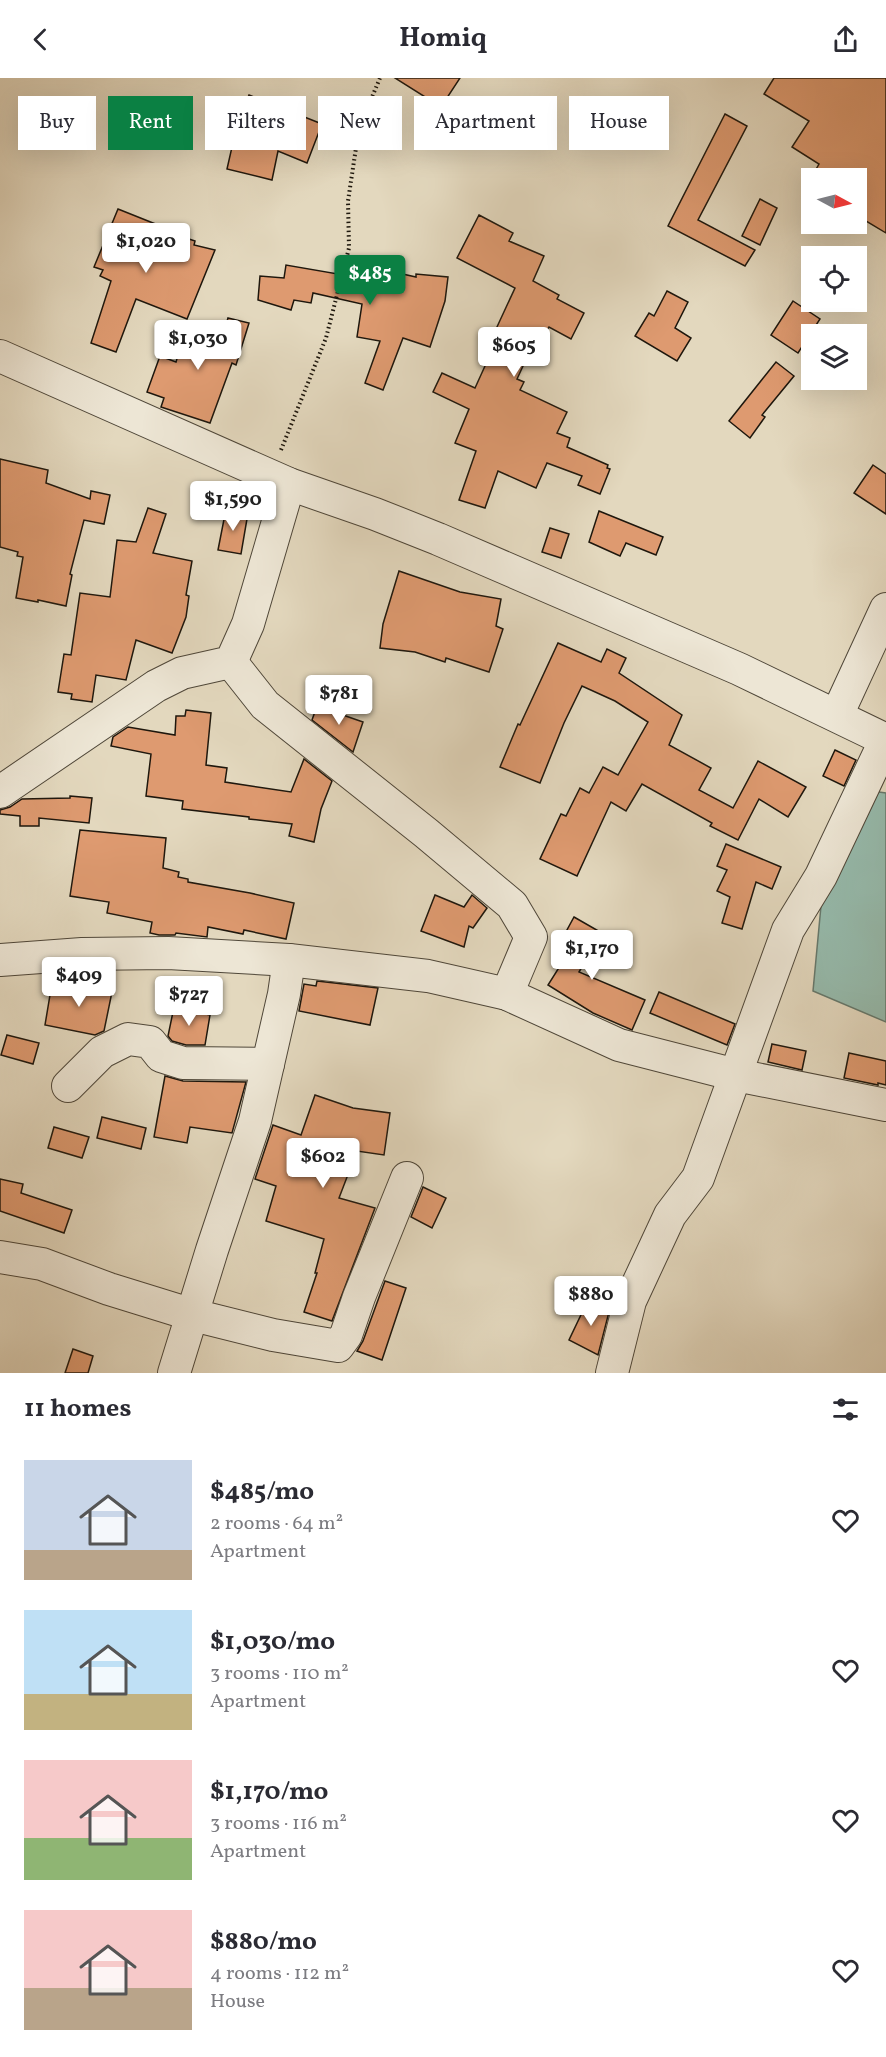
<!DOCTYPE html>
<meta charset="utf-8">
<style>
:root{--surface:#fff;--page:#f2f2f3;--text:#2b2b33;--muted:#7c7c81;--accent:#0b8043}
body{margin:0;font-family:Vollkorn,serif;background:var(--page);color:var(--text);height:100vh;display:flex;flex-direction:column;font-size:22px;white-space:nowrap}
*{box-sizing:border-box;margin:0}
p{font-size:20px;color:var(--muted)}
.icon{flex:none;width:33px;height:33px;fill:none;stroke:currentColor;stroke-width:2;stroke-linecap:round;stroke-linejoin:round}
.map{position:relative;height:1295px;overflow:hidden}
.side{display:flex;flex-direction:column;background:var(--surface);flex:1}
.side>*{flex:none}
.hud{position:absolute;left:18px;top:18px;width:850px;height:54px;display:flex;gap:12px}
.needle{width:39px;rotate:97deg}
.tools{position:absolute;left:801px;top:90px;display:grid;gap:12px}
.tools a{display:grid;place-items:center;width:66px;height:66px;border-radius:0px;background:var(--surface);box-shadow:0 6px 24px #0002;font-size:30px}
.price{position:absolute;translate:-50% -51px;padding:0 14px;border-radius:6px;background:#fff;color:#222;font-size:20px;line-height:39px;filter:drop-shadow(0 2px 3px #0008)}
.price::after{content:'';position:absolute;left:50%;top:36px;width:18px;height:14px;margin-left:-9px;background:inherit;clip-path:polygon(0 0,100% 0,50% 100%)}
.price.on{background:var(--accent);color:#fff}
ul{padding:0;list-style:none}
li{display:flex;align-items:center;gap:18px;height:150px;padding:0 24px}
li span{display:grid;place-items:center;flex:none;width:168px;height:120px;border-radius:0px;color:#555}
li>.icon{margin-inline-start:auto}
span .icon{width:72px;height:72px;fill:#fffc;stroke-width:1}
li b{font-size:26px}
h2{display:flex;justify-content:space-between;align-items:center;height:72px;padding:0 24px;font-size:26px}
.chip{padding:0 21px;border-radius:0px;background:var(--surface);box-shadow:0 6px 24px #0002;font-size:21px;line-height:54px}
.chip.on{background:var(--accent);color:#fff}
header{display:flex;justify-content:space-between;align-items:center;height:78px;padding:0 24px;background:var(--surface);font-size:27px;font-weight:700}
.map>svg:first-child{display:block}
</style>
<header><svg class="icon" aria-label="back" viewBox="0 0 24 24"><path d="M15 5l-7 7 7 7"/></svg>Homiq<svg class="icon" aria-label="share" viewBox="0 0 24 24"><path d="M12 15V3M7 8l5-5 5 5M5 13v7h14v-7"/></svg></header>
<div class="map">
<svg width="886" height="1295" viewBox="0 0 886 1295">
<rect width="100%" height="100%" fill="#e3d8be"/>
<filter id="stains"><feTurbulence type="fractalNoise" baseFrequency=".00333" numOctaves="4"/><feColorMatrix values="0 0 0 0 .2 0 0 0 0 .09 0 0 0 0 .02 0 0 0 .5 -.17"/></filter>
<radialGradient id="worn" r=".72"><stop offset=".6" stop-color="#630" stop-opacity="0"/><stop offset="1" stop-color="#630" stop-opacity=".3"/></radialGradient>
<polygon fill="#96bbad" stroke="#66796d" stroke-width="1.5" points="872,713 886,715 886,944 813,913 821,828"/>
<g fill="#de9a70" stroke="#1e170d" stroke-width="1.5">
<polygon points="395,0 460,0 441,29"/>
<polygon points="774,0 886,0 886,155 856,137 856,100 811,100 819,86 792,69 809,43 764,16"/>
<polygon points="249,17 322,46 307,85 278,73 272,102 227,91 235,56 233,55"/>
<polygon points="725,36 747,48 698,142 755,172 745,188 668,148"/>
<polygon points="760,121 777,130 760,167 742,158"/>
<polygon points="118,131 163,149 162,152 195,163 194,167 215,172 187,241 136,221 116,274 91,265 111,203 100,198 103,192 94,189"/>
<polygon points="479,137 513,155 509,163 544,178 533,203 559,217 557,221 584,235 571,261 549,249 543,261 537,258 517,301 524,304 520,312 567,334 557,355 570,360 567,369 608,387 607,390 610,391 600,416 578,407 582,398 547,385 536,410 498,393 485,430 459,422 476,373 455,365 469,331 433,314 442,295 475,310 495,266 490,264 515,210 457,180"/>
<polygon points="358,186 416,199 416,196 448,199 445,223 430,269 403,260 383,312 365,305 380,263 357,259 362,226 313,215 311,225 294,222 291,232 258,222 260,198 284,200 286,187 355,199"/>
<polygon points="667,213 688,224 675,250 691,260 677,283 635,258 649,235 654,238"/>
<polygon points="793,223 820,241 798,275 771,257"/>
<polygon points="228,240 249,245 236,287 232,285 210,345 161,329 164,320 147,314 160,278 176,284 186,250 222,261"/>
<polygon points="776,284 794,298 762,337 765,339 750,360 729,343"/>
<polygon points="0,381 48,392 46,405 90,421 91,413 110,417 104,446 84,442 70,496 72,497 66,528 38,522 38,524 16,520 23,479 17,478 18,474 0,469"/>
<polygon points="873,387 886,396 886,436 854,415"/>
<polygon points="148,430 166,436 153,475 192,483 186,517 189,518 186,539 172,575 136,562 126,602 96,597 92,624 71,621 72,616 58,614 64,576 71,577 80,515 110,519 117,462 136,464"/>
<polygon points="226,431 248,435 241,476 218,472"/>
<polygon points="599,433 663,459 656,477 626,465 620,478 589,464"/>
<polygon points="550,450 569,456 561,480 542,474"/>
<polygon points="399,493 460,514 501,521 496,548 503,551 489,594 446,580 445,584 415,574 380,570 383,546"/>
<polygon points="558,565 601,584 607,571 626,580 619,595 682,637 669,667 711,690 699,712 733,730 758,683 806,709 788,739 759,721 738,762 710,748 712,745 642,706 626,733 611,724 577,798 540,781 561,736 566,738 580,710 589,715 603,689 618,697 648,644 615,623 582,608 564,645 540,705 500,689 518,646 520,647"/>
<polygon points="317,628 363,644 353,674 312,642"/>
<polygon points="186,632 211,635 206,687 227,690 225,704 291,714 304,681 332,703 321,731 314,764 289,758 292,746 249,741 249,739 182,731 183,723 146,718 151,676 111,668 113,659 128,649 175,657 176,638 185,638"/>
<polygon points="835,672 856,682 844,708 823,698"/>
<polygon points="70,718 92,720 89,745 39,740 39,748 20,748 20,738 0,736 0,732 10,729 22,721 70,720"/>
<polygon points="80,752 166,760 163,790 179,794 178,799 188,801 188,804 250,815 294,825 286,861 244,852 243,856 208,849 207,859 176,855 175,857 159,857 150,855 152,844 107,835 109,824 70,818"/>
<polygon points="726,766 781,789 772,811 756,804 742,851 722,845 730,819 717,813 727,792 717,788"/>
<polygon points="435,817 464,829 472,817 487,830 473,850 469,848 464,869 421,853"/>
<polygon points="574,839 602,855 579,894 645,922 632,952 593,935 548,907 572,869 561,863"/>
<polygon points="317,903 378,910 370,947 299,933 304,906 316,908"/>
<polygon points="84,904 113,909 104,953 95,957 45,947 52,905 82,910"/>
<polygon points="659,914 735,946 727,967 650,935"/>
<polygon points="174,929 210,937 205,967 186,967 172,963 168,958"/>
<polygon points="7,957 39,965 33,986 1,977"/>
<polygon points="772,966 806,973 802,992 768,984"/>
<polygon points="849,975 886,983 886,1007 878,1005 878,1007 844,1000"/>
<polygon points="165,998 183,1003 246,1004 232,1055 190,1049 187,1065 154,1059"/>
<polygon points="315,1017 353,1030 390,1035 384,1077 357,1073 339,1120 375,1130 332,1243 304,1234 317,1195 315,1195 324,1161 266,1143 276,1108 255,1101 273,1047 301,1057"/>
<polygon points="102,1039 146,1050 141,1071 97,1060"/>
<polygon points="54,1049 89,1059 82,1080 48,1070"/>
<polygon points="0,1101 23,1106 21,1115 72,1132 64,1155 0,1133"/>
<polygon points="423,1109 446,1120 432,1150 411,1139"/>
<polygon points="385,1203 406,1210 382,1282 357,1273 363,1263"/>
<polygon points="589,1220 610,1230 598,1277 569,1262"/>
<polygon points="73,1271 93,1278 88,1295 65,1295"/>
</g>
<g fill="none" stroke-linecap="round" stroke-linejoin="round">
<defs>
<g id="minor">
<polyline points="0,278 289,406 375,436 438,461 739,591 886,662"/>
<polyline points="231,584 265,627 426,755 512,827 531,859 507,916"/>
<polyline points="837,637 886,531"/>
<polyline points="0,714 156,608 182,595 231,584 248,546 289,406"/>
<polyline points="0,882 82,876 168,875 289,882 428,898 507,916 619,967 736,997 886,1027"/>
<polyline points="68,1008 102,974 128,961 150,964 161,978 183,985 268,986"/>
<polyline points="0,1179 42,1186 109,1211 193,1237 273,1257 338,1268 346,1257 359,1219 407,1100"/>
<polyline points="174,1295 212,1172 255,1043 284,916 289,882"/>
<polyline points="612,1295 630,1223 670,1137 698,1100 788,852 821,798 886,661"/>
</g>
</defs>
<use href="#minor" stroke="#4f4739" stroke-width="34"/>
<polyline stroke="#1e170d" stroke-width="4" stroke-dasharray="1.5 3" stroke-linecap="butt" points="281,372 326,260 349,170 348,123 359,50 380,0"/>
<use href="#minor" stroke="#ede6d5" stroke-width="32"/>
</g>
<rect width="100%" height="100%" filter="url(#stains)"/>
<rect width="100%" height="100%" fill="url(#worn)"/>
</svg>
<div class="tools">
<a><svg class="needle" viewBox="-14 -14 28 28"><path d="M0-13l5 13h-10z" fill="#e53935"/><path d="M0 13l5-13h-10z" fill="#7c7c81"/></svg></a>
<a><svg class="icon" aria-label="locate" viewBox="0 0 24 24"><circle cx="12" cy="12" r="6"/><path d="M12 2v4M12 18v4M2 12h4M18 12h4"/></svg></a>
<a><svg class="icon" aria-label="layers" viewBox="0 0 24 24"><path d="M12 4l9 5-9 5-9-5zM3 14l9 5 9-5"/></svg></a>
</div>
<b class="price" style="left:146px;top:196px">$1,020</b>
<b class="price on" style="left:370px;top:228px">$485</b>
<b class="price" style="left:198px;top:293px">$1,030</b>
<b class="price" style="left:514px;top:300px">$605</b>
<b class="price" style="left:233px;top:454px">$1,590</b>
<b class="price" style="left:339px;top:648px">$781</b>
<b class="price" style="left:592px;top:903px">$1,170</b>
<b class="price" style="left:79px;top:930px">$409</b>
<b class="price" style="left:189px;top:949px">$727</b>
<b class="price" style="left:323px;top:1111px">$602</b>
<b class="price" style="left:591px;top:1249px">$880</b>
<div class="hud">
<a class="chip">Buy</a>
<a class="chip on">Rent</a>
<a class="chip">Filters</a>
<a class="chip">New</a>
<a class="chip">Apartment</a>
<a class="chip">House</a>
</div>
</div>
<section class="side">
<h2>11 homes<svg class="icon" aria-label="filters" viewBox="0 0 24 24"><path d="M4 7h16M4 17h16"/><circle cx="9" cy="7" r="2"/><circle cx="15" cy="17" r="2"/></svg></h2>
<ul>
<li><span style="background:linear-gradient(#c9d6e8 75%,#b9a48a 0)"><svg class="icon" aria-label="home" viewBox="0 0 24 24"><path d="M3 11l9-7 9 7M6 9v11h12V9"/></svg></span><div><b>$485/mo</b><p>2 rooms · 64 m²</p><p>Apartment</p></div><svg class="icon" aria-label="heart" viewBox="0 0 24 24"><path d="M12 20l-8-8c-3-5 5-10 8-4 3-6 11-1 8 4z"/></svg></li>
<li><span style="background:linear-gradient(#bfe0f5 70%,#c2b280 0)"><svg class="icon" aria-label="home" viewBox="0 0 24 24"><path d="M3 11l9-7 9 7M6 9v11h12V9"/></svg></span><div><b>$1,030/mo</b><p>3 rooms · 110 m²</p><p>Apartment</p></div><svg class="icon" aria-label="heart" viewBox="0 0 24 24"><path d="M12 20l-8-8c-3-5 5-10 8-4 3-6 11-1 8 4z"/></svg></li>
<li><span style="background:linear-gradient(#f6c9c9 65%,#8fb573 0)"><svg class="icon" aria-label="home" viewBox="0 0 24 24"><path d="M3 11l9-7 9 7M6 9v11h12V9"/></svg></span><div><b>$1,170/mo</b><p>3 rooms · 116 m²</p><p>Apartment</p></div><svg class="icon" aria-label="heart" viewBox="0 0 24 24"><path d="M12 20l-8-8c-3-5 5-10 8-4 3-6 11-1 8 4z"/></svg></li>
<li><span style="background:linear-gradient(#f6c9c9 65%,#b9a48a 0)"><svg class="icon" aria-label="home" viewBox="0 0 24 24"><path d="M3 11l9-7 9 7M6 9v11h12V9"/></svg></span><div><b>$880/mo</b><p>4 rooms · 112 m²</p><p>House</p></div><svg class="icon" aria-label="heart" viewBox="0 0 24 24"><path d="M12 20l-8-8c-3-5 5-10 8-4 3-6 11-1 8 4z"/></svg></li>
</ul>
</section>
